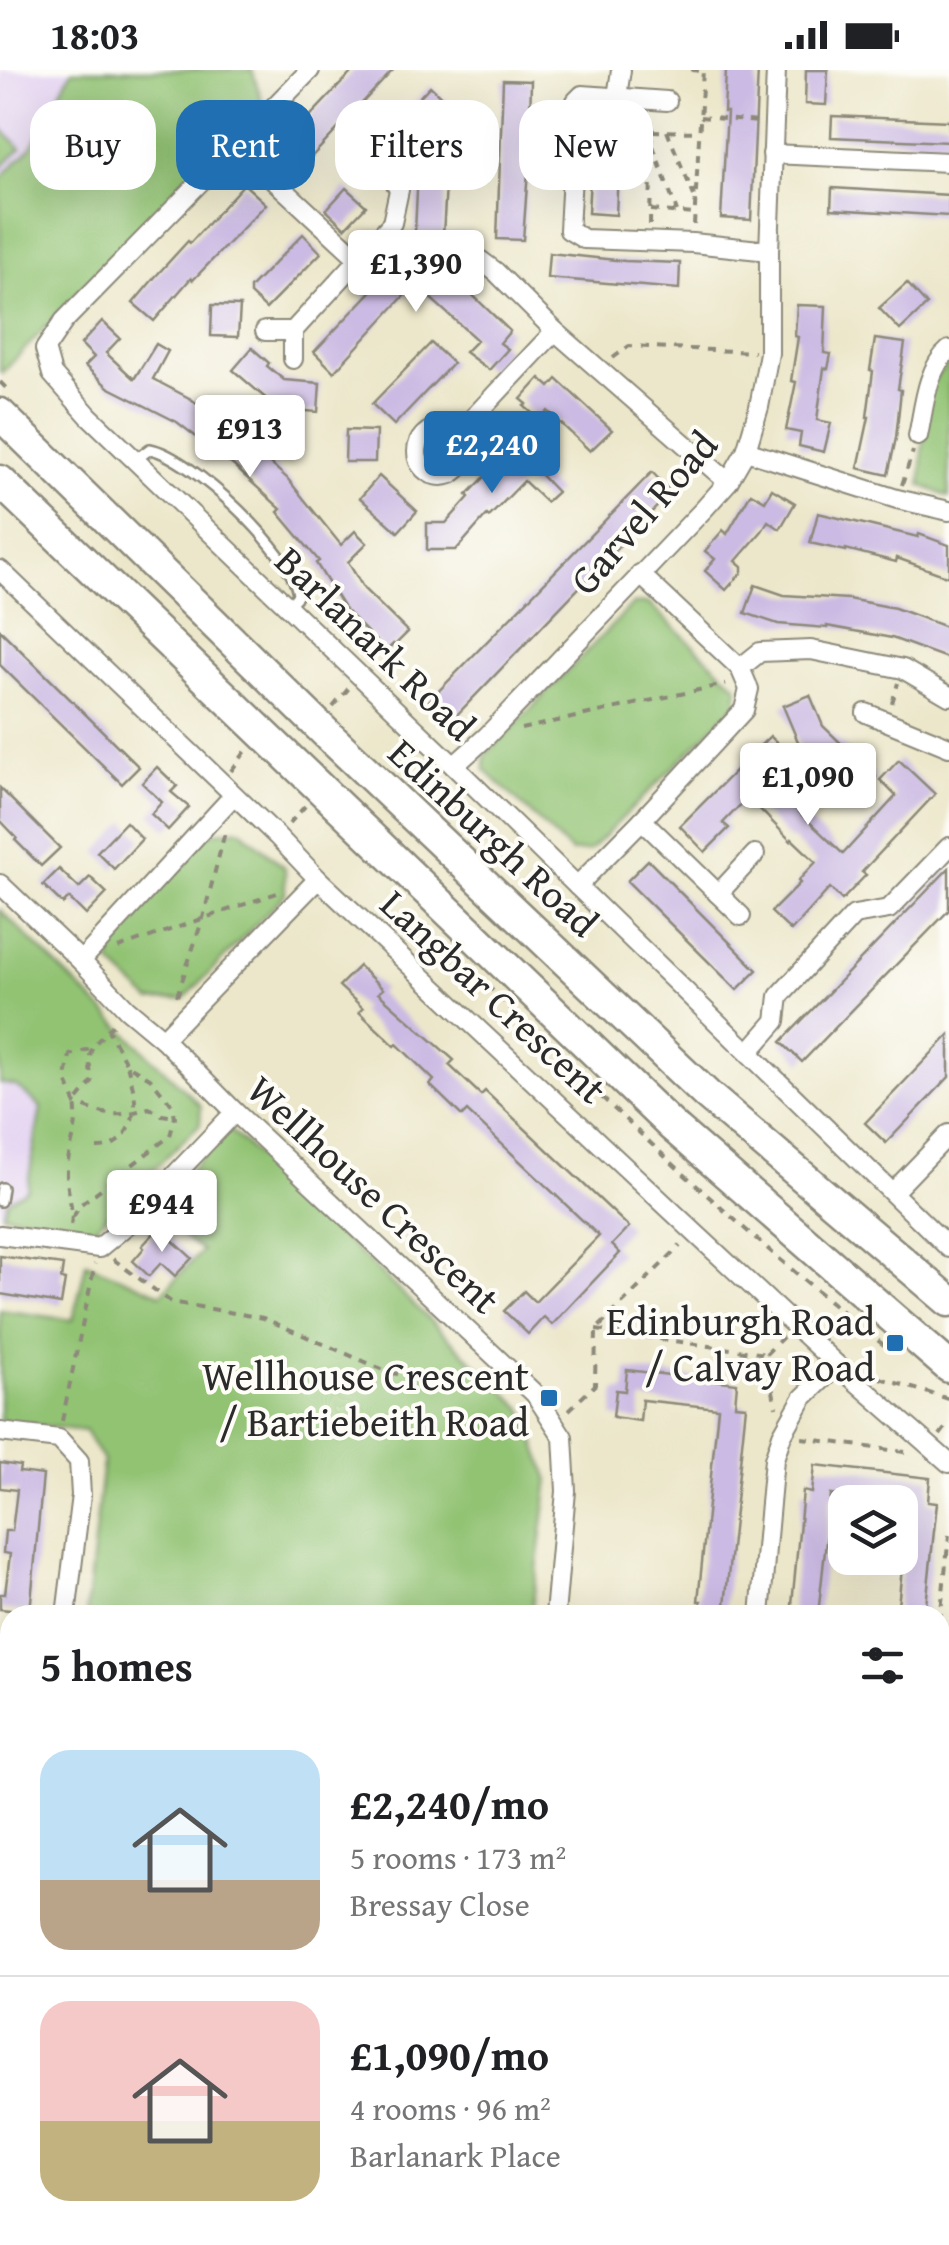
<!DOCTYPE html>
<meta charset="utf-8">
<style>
:root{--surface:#fff;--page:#f6f6f6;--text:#202124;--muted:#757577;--line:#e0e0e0;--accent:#1f6fb2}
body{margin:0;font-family:"Gentium Book Plus",serif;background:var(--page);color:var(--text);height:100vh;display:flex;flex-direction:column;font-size:38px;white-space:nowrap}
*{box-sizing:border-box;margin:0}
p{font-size:32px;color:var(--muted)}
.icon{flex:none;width:55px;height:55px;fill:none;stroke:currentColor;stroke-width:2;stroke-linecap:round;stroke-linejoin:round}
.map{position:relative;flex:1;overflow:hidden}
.details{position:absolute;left:0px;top:1535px;width:950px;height:640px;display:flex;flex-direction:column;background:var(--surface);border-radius:30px 30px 0 0;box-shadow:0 10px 40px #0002}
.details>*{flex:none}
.top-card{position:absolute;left:30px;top:30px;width:890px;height:90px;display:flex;gap:20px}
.buttons{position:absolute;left:828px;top:1415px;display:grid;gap:20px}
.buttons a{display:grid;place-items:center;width:90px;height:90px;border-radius:20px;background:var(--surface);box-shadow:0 10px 40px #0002;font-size:50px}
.price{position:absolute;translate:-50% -85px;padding:0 22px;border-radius:10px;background:#fff;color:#222;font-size:32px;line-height:65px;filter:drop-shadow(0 2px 5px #0008)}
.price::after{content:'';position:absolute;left:50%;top:60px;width:30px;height:22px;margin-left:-15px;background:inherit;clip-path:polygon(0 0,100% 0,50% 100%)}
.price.selected{background:var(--accent);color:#fff}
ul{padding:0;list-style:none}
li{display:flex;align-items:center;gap:30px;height:250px;padding:0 40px}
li+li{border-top:2px solid var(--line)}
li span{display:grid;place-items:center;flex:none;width:280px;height:200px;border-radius:30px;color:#555}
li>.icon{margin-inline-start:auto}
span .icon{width:120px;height:120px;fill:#fffc;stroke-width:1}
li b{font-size:42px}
h2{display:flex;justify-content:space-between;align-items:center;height:120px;padding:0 40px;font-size:42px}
.chip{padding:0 35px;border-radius:30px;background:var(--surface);box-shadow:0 10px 40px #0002;font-size:35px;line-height:90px}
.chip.selected{background:var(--accent);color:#fff}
.status{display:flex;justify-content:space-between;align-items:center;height:70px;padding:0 50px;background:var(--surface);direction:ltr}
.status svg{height:28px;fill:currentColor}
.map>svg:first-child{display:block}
</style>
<div class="status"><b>18:03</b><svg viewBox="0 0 49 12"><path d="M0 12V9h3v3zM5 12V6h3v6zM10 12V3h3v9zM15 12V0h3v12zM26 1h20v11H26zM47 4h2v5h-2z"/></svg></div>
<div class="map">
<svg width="949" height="2175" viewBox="0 0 949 2175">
<rect width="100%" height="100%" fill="#fdfcf7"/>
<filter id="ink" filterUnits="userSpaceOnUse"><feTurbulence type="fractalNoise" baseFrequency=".01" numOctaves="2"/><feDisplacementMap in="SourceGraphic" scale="20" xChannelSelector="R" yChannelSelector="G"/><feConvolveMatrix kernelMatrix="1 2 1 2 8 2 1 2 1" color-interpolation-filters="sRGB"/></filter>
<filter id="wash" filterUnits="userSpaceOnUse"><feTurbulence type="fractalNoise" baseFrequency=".0048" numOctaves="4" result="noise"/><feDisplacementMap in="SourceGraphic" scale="40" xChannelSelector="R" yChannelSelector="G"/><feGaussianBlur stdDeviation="2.25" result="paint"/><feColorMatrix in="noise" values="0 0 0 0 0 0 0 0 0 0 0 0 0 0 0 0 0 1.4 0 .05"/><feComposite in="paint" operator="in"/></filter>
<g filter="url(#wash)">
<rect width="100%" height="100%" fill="#ece7ca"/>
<g fill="#e4d3f2">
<polygon points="0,0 72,0 31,78 0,108"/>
<polygon points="0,994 61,1045 42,1150 0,1144"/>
</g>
<polygon fill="#c6c0da" points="0,1725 10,1734 10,2165 940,2165 940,1734 949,1735 949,2175 0,2175"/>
<g fill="#92c373" stroke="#5e774f" stroke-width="2.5">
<polygon points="72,0 252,0 262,30 2,303 0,301 0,108 31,78"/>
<polygon points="0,57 21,78 0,99"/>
<polygon points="949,291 949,427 921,415 926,320"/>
<polygon points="648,533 738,617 736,635 589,781 571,782 485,700 485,686 633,534"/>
<polygon points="240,759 285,798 285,824 184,929 151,931 111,894 112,867 208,763"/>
<polygon points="0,840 201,1036 200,1054 94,1158 3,1144 7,1131 27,1119 41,1037 16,1016 0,1013"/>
<polygon points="229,1059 523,1339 549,1410 531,1545 86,1545 103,1391 85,1361 0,1351 0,1240 73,1250 86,1193 161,1224 202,1181 152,1141"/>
</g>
<g fill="#75a965" stroke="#506a48" stroke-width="2.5">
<polygon points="0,1661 10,1662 10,1734 0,1725"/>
<polygon points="940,1734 949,1735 949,1816 940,1815"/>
<polygon points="10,1801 10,1881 0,1884 0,1853"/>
<polygon points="10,2101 10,2165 38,2165 34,2175 0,2175 0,2127"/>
<polygon points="447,2165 490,2165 486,2175 444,2175"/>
</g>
<g id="blocks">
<g fill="#cbbae3">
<polygon points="354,0 393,0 301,98 280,78"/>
<polygon points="726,0 758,0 751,150 721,148 727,42 724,42"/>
<polygon points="806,0 828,0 826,35 805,34"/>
<polygon points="503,10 531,11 529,86 523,170 497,169"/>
<polygon points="430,16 452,37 434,55 412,35"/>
<polygon points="832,46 949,51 949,72 831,67"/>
<polygon points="593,53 620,54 616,145 588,143"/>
<polygon points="419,79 448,81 443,165 415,162"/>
<polygon points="244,114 266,134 193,210 191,208 154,251 133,233 155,207 188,171 190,173"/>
<polygon points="346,118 366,136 345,158 326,140"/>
<polygon points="832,118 949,125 949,146 831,139"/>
<polygon points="303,164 321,183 266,239 250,224 250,218"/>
<polygon points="405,182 446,220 456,209 510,261 500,273 508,279 489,300 465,282 477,270 415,214 334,302 314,282 383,209 381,207"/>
<polygon points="549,183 625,191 680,193 679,219 547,208"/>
<polygon points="907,213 927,235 900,260 879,238"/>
<polygon points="212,235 240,236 238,267 211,266"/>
<polygon points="797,235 826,236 824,283 831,284 828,299 824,298 817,350 831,353 824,382 799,376 801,363 786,360 796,312 791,311 798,267 795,266"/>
<polygon points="102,251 120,268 106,283 134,309 156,274 168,281 153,309 191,329 237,364 287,408 341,475 355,461 367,473 348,492 364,519 408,562 394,576 393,574 386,581 345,540 316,493 319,491 278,442 281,439 234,396 177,352 108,317 85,296 94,287 81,274"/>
<polygon points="875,269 905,273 898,319 901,320 896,368 888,405 858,398 869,347 867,347 873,301 870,300"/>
<polygon points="431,273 453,293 394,355 372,334"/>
<polygon points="252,278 269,293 267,296 284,310 320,313 318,342 265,338 270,332 233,300"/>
<polygon points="540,308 550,317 557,309 612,360 590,381 548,341 540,350 524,336 527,334 521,329"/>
<polygon points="346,360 376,361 375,392 345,392"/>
<polygon points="525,366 547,386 535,399 557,422 546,432 524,411 489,447 487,445 456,480 427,480 427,453 446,453 469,427 467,425"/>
<polygon points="652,402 671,422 450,652 429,631"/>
<polygon points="379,406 417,441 398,462 360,428"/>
<polygon points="772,419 795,433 780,459 768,451 762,461 736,491 742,496 742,502 726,520 705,501 715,489 705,481 723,460 727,464 751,423 765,431"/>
<polygon points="818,443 918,467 919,464 949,475 949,507 897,488 896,492 846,479 846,481 810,473"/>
<polygon points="755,515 784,525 848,529 895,538 949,558 949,589 892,568 827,556 827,558 778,554 745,543"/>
<polygon points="0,560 139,697 122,714 0,595"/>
<polygon points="810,625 823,656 876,707 856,728 799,674 783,636"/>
<polygon points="770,666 788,683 763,708 843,784 896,726 880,710 899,690 935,724 862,802 866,805 842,830 830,818 791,861 771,842 800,813 798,811 816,792 792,769 791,771 748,727 723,753 729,758 705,782 680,756"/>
<polygon points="157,697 177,716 171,722 189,737 168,760 151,744 162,732 142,713"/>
<polygon points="0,718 60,778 41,796 15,770 17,768 0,750"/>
<polygon points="126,752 142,769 114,799 97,782"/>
<polygon points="648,790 757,900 737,920 627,811"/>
<polygon points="949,798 949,840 802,992 781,972"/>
<polygon points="59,799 79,818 90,807 107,823 86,845 69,828 63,834 43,815"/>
<polygon points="359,896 383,919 378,923 454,990 449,995 481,1025 485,1021 629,1157 612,1175 620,1183 552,1255 544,1247 528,1264 504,1241 524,1221 535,1232 599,1166 467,1041 462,1046 430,1015 434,1010 397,974 395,976 359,942 363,938 339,916"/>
<polygon points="949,965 949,1007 886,1073 865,1053"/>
<polygon points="159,1158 192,1188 175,1206 161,1193 149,1206 133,1191 144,1178 142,1176"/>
<polygon points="0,1186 63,1195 61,1209 65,1210 61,1234 0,1224"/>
<polygon points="627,1300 737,1313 735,1335 746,1336 724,1545 700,1545 701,1531 698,1531 718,1338 642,1330 640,1351 613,1347 616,1320 625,1321"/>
<polygon points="0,1393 20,1396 19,1402 43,1405 30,1542 0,1539 0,1524 5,1524 10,1484 3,1483 5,1461 12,1461 17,1420 0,1418"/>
<polygon points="815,1395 930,1408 928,1432 937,1433 925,1545 897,1545 909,1434 831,1425 818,1545 791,1545 803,1421 812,1423"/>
</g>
</g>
</g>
<g filter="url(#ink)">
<use href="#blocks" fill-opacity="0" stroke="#8c897a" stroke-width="2.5"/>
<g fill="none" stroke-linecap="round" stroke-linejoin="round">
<defs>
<g id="service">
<path d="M 135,390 L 150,379 C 190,386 295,484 298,525 L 287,537"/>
<polyline points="0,1131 2,1118"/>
<polyline points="940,1894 949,1898"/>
<polyline points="0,1933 10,1937"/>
<polyline points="940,1983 949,1958"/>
<polyline points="92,2175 96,2165"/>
</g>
<g id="minor">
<polyline points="310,0 64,251 45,279 52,304 89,346 454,696 949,1178"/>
<polyline points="617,27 621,0"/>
<polyline points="667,31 582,25 576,31 569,160 584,169 693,173 769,181"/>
<polyline points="237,76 360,190"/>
<polyline points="772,84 949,92"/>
<polyline points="458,188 480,190 496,202 555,261 728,412"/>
<polyline points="265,261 293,261"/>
<polyline points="293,289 293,261 392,153 399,120 385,93 406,71"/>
<circle cx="441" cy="382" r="24"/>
<polyline points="458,364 555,261"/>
<path d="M 918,366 C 924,339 926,299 949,280"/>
<polyline points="746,381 897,429 949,441"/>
<polyline points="0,500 277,766 318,809 694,1162 837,1295 949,1393"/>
<polyline points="740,598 760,582 811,580 903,599 949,626"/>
<polyline points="866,643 949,677"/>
<polyline points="454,696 486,667 704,439 728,412 746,381 759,337 769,283 769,181 776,0"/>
<polyline points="642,750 741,846"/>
<polyline points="0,814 81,891 127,939 163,969 235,1042 535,1324 563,1367 566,1421 555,1545"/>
<polyline points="577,816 642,750 744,640 749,619 740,598 640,504"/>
<polyline points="718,824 755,784"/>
<polyline points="81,891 234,725"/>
<polyline points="163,969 318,809"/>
<polyline points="749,982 776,951 779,926 854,845 889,839 949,777"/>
<polyline points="893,1122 949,1064"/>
<polyline points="0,1165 99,1178 127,1155 235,1042"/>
<polyline points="0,1362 59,1369 79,1391 81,1425 66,1545"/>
<polyline points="760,1545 774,1389 782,1365 803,1328 837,1295"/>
<polyline points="0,1580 10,1581"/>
<polyline points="0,2048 10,2021"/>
</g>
<g id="tertiary">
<polyline points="0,1626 10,1627"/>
<polyline points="940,1715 949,1716"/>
</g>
<g id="primary">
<polyline points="0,344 330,667 707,1025 949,1231"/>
<polyline points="0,411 672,1056 949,1297"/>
</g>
</defs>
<use href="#service" stroke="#8c897a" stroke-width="14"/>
<use href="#minor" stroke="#8c897a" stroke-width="22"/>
<use href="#tertiary" stroke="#8c897a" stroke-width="28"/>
<use href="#primary" stroke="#8c897a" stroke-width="35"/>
<g stroke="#8c897a" stroke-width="4" stroke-dasharray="8 8" stroke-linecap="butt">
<polyline points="691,0 703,1"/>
<polyline points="700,47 759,52"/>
<polyline points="652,61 699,62"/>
<polyline points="667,61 694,126"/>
<polyline points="653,76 677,142"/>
<polyline points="651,140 694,144"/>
<polyline points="650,155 652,45"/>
<polyline points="694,155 703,0"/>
<polyline points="613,288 629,276 754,282"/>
<polyline points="0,312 11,323"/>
<polyline points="902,415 913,381"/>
<polyline points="892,633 898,613"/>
<polyline points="333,637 349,618"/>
<polyline points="521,659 726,614"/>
<polyline points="231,701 246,681"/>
<polyline points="289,754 306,735"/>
<polyline points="118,878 280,822"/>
<path d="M 476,904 C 607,1035 744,1165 890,1280"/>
<polyline points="177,926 203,848 225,762"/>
<path d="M 89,979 L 70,985 L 66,1008 L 75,1033 C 106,1046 116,1048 149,1038 L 162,1045 L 175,1047"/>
<path d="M 97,1078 C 122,1079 135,1053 135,1030 C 134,1019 130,1006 127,995"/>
<polyline points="73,1147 81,1134 170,1066 175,1047 173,1036 150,1008 127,995 108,960"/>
<path d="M 71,1155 C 74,1139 67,1123 67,1106 C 66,1080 80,1063 75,1033 L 92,1012 C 86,976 91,979 114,953"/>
<polyline points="113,1189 171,1232 263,1248 391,1303 505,1320"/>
<polyline points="596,1260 766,1284 776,1337"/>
<polyline points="766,1284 784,1266"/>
<polyline points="880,1308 949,1329"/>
<polyline points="569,1340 595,1315 596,1260 680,1176"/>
<polyline points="62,1351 95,1194"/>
<polyline points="940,1365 949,1353"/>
<polyline points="802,1368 912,1383"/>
<polyline points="940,1551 949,1465"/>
<polyline points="940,1613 949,1614"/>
</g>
<use href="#service" stroke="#fff" stroke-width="9"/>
<use href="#minor" stroke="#fff" stroke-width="18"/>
<use href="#tertiary" stroke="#fff" stroke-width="22"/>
<use href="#primary" stroke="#fff" stroke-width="30"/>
</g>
</g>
<g fill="#1f6fb2" stroke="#fdfcf7" stroke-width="4">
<rect x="885" y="1263" width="20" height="20" rx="5"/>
<rect x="539" y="1318" width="20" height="20" rx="5"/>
</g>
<g text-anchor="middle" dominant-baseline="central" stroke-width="8" stroke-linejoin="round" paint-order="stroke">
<g font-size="40" fill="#2b2b2b" stroke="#fdfcf7">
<text transform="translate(643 442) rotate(-49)">Garvel Road</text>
<text transform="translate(376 573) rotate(44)">Barlanark Road</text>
<text transform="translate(494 767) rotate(43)">Edinburgh Road</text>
<text transform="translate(494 926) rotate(43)">Langbar Crescent</text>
<text transform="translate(374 1124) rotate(43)">Wellhouse Crescent</text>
</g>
<g font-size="40" fill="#2b2b2b" stroke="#fdfcf7" text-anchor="end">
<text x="875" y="1250">Edinburgh Road<tspan x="875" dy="46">/ Calvay Road</tspan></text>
<text x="529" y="1305">Wellhouse Crescent<tspan x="529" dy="46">/ Bartiebeith Road</tspan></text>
</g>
</g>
</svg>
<div class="buttons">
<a><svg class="icon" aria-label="layers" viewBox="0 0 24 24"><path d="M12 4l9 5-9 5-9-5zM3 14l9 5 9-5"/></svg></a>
</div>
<b class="price" style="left:416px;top:245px">£1,390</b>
<b class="price" style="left:250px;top:410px">£913</b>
<b class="price selected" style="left:492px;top:426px">£2,240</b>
<b class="price" style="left:808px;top:758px">£1,090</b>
<b class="price" style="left:162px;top:1185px">£944</b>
<div class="top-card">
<a class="chip">Buy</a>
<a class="chip selected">Rent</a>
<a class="chip">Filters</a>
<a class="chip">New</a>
</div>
<section class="details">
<h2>5 homes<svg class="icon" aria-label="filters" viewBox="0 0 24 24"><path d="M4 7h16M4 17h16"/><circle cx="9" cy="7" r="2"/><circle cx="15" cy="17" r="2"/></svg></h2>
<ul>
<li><span style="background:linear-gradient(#bfe0f5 65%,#b9a48a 0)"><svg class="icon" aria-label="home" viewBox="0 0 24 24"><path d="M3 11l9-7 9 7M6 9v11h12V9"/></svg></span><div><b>£2,240/mo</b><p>5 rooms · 173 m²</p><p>Bressay Close</p></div></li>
<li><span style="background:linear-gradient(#f6c9c9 60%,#c2b280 0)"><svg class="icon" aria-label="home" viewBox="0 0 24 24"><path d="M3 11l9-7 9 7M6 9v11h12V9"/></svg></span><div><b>£1,090/mo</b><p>4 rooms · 96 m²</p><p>Barlanark Place</p></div></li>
</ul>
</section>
</div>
